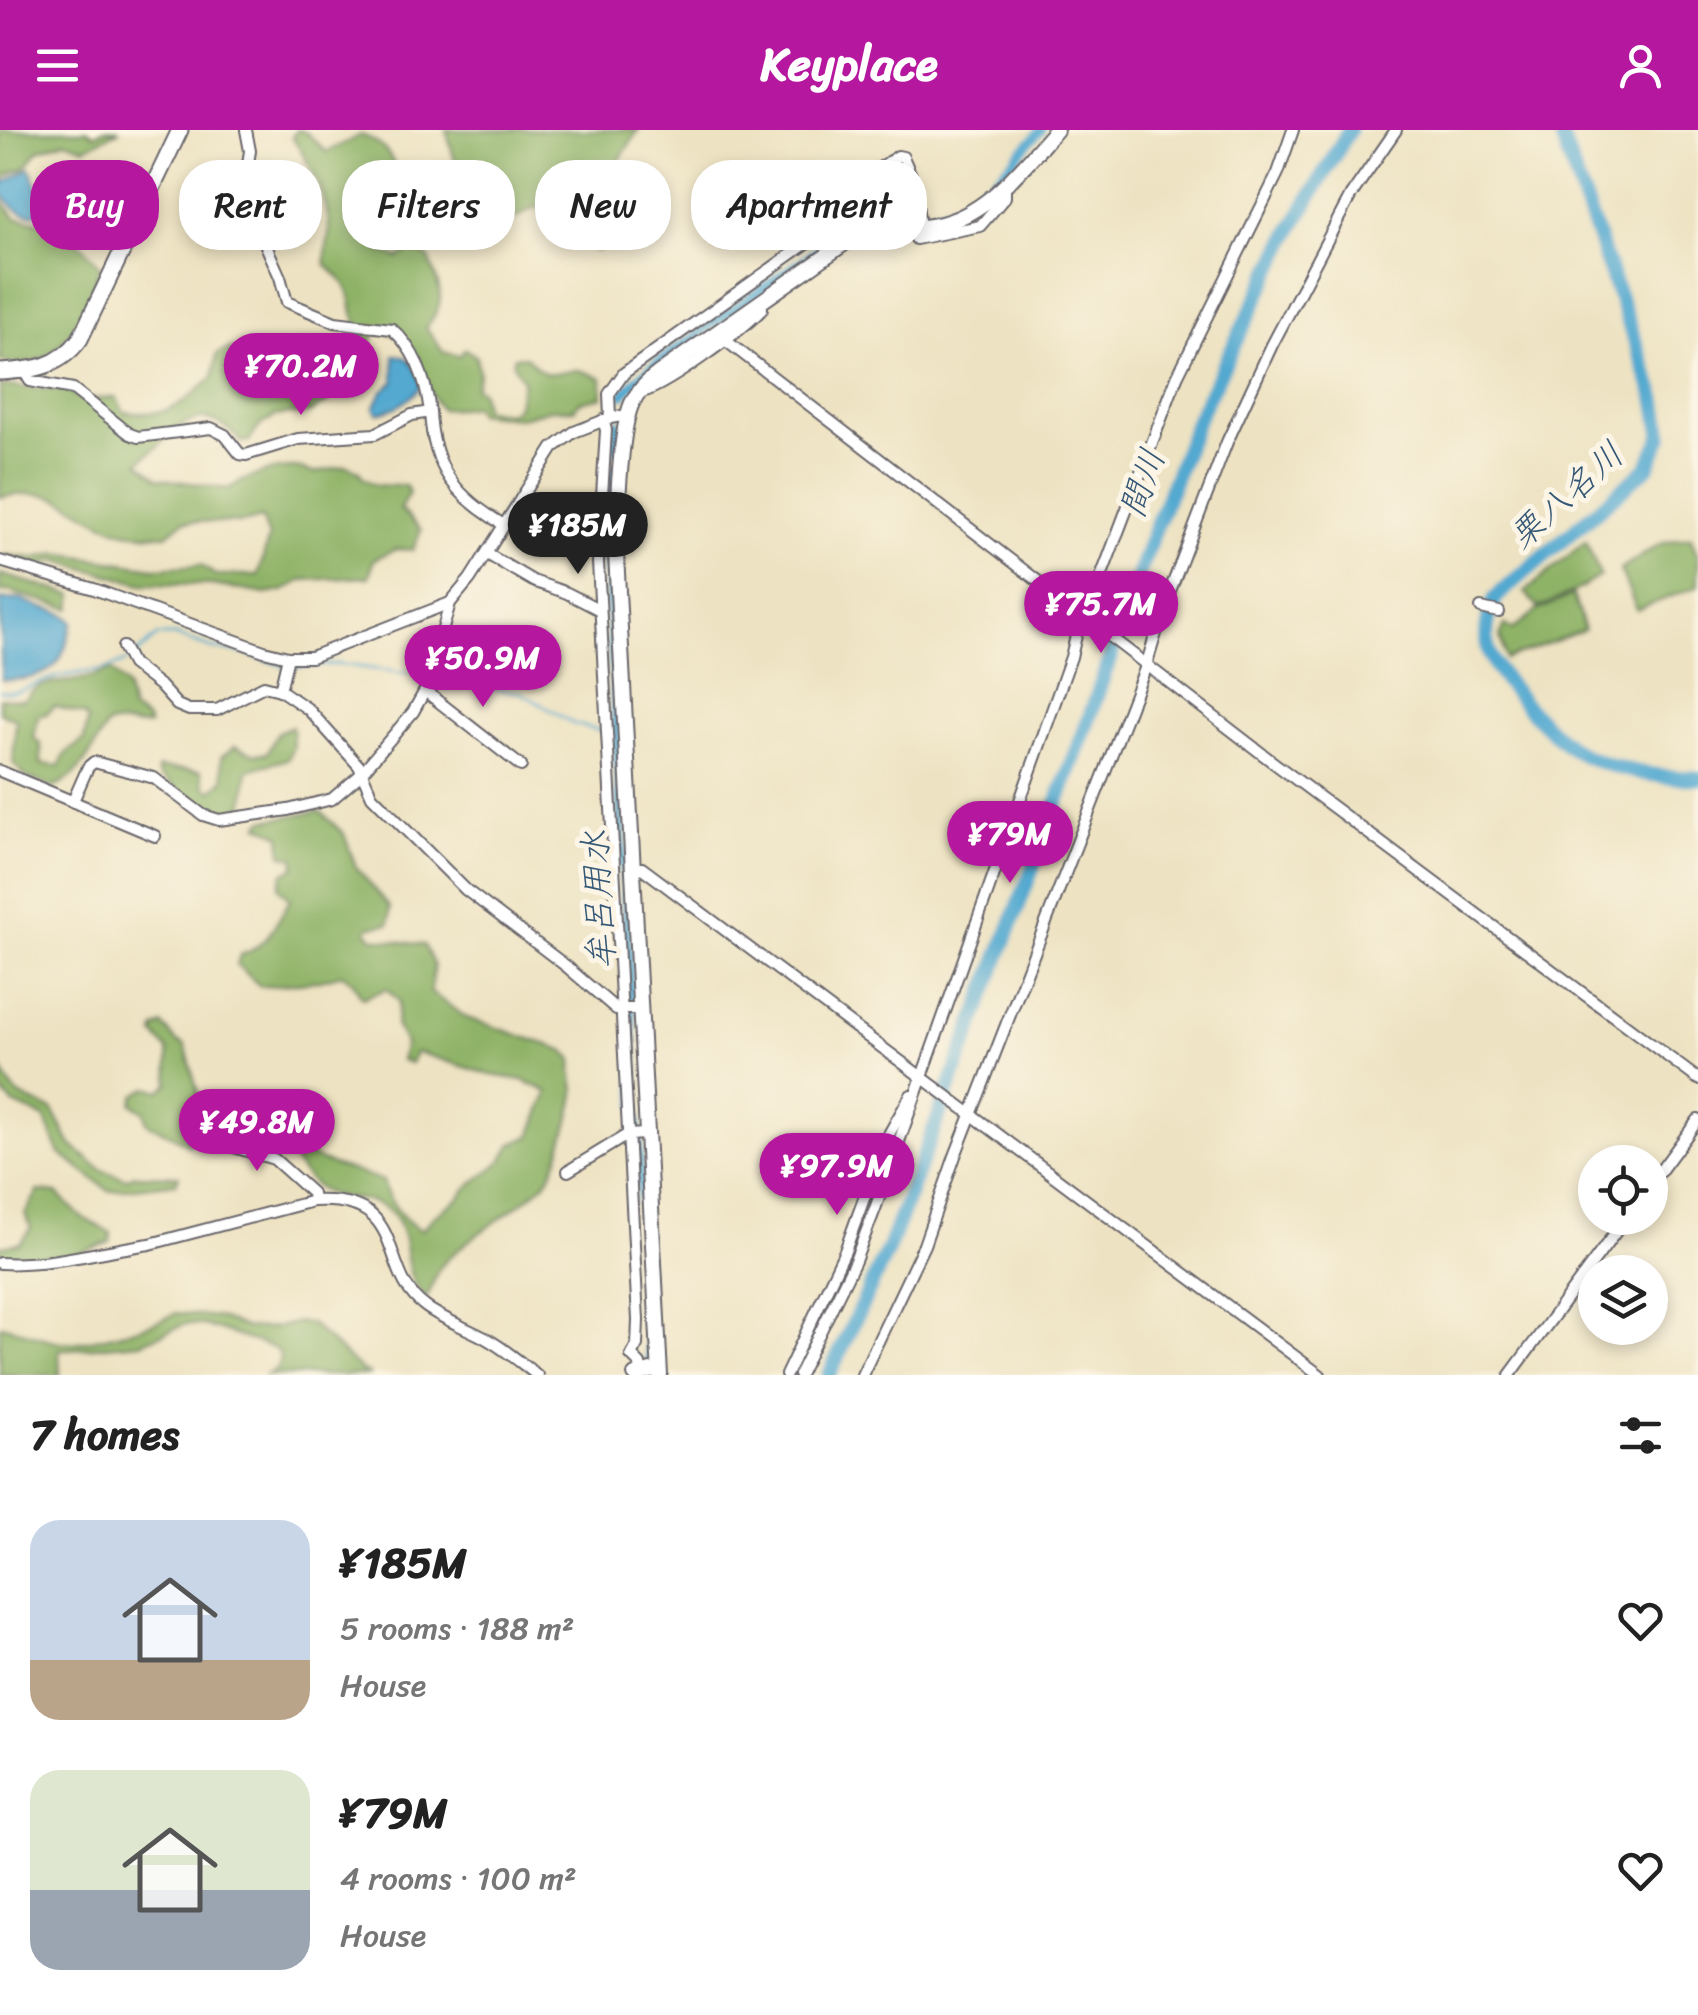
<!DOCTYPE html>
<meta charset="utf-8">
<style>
:root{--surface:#fff;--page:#f6f6f6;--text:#222;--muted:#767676;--accent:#b5179e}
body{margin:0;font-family:Sriracha,"Klee One",sans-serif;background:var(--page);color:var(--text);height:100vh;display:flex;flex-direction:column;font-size:38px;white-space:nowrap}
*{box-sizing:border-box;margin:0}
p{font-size:32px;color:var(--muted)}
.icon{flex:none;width:55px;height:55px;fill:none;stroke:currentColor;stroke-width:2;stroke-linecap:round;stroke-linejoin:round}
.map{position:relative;height:1245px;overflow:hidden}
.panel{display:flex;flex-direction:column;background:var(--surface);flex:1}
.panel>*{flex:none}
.hud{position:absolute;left:30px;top:30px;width:1000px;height:90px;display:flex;gap:20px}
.buttons{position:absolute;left:1578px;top:1015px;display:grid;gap:20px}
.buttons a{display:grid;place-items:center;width:90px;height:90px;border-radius:50%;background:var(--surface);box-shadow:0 5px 15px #0003;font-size:50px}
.price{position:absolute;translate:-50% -85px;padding:0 22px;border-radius:35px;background:var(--accent);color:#fff;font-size:32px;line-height:65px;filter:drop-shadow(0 2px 5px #0008)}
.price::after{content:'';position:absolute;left:50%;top:60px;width:30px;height:22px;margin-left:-15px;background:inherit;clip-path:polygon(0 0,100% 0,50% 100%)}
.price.selected{background:#222;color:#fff}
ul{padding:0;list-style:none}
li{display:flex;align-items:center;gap:30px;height:250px;padding:0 30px}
li span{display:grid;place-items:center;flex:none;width:280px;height:200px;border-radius:30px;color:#555}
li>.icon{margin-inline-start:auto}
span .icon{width:120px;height:120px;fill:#fffc;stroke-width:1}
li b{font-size:42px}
h2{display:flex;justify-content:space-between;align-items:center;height:120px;padding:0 30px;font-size:42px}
.chip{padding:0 35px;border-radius:40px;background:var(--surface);box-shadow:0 5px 15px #0003;font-size:35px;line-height:90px}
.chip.selected{background:var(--accent);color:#fff}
header{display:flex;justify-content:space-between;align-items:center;height:130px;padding:0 30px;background:var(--accent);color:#fff;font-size:45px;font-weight:700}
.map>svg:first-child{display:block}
</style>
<header><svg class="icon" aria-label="menu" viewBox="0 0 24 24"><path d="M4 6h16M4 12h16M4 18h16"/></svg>Keyplace<svg class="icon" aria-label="person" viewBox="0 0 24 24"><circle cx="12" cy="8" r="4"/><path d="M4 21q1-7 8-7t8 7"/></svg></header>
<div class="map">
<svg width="1698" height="1245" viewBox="0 0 1698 1245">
<rect width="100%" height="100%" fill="#fcf5e5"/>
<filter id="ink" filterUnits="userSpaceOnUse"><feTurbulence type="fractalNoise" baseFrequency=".01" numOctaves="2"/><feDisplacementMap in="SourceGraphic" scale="20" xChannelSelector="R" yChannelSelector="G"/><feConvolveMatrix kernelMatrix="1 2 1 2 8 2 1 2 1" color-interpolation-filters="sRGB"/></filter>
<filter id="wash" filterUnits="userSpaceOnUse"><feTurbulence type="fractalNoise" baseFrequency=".0048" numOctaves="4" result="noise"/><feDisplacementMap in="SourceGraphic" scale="40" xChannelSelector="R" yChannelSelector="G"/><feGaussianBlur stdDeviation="2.25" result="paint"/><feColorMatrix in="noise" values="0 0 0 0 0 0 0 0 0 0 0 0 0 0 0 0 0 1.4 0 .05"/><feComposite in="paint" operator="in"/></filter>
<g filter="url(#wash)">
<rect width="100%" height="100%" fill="#ede2c1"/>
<g fill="#8eb266" stroke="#586a50" stroke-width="2.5" fill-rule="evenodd">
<polygon points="0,0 88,0 94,5 103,0 120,0 85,18 66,11 38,20 26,37 5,46 0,56"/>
<path d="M 297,0 L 307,3 L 326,22 L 361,5 C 387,13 394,32 404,56 L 392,79 L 379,89 L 378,120 L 399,128 L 412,119 L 429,128 C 439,158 449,171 426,197 L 443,222 L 459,226 L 465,219 L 476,226 L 479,243 L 475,258 L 481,261 L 484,279 L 508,283 L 517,277 L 523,251 L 513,233 L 514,227 L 526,226 C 551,254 549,240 578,240 C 585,241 595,246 602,248 L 602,267 L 579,272 L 574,279 L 551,279 L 519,288 L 477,283 L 474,277 L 441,279 C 434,274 411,220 404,207 L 378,200 L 365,221 L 338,247 L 329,271 L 311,282 L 275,286 L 259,297 L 249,311 L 241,312 C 197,263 175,303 139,332 L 158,348 L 228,359 C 250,345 289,330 313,343 L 347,336 L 359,341 L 363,348 L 376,355 L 406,356 L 409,363 L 400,379 L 421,400 L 413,420 L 397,419 L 374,429 L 369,447 L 303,450 L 283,461 L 266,464 L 212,455 L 142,454 L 55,430 L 40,436 L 7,430 L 5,425 L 35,428 L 58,423 L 155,438 L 201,435 L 215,445 L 258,445 L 269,407 L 262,388 L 241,393 L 184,391 L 167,405 C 152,404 133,405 119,400 C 65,380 67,355 0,367 L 0,255 L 68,261 L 82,270 L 116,267 L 124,282 C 170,287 180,277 213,247 L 217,224 L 230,218 L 296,239 L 319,252 L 328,251 L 363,211 L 364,199 C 348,186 355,177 348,161 C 344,150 335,143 326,135 C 324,124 328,114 329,103 C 330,69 310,34 292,7 Z"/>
<path d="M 446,0 L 638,0 L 603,57 L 615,90 L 624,96 L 620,105 L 597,122 C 571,112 569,86 534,77 C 526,82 516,90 506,92 C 466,99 455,27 446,0 Z"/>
<path d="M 0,68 L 15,87 L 64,97 L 101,136 C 83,179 62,249 0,231 Z"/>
<polygon points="1691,407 1698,427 1698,456 1637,480 1620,440 1660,414"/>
<polygon points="1586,411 1600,446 1572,463 1538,478 1525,462"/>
<polygon points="0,444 74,465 71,479 8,461 0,463"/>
<polygon points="1573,465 1584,500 1506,529 1500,506 1505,495 1512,500 1538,480"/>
<path d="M 111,540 L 126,556 L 132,580 L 147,590 L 149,595 C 134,598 123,591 107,595 C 92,620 82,646 53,658 L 26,647 L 13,633 L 16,589 L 0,583 L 0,568 L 24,570 C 40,549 55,554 78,550 C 89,548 100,544 111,540 ZM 54,576 L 84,585 L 88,590 L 84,610 L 66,623 L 59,636 L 41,634 L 41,615 L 34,608 L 38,586 L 46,584 Z"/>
<path d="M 292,596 L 293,617 L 288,629 L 248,640 L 244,674 L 236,684 C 202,686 185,662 158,645 L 158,638 L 201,641 L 205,657 L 212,661 L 224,649 L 221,627 L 235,616 L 254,624 L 267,623 L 278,602 Z"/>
<path d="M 320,681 L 344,704 L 356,737 L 390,778 L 389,794 L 369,797 L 367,802 L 374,808 L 424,815 L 434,836 L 430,862 L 467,888 L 564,920 L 573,929 C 571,942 573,947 575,959 C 577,969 556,1037 550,1046 C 538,1065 486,1097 466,1113 C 455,1122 440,1134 435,1147 C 432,1155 432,1160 426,1168 C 400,1146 412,1115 396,1089 C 380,1064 348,1073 325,1062 C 302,1052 271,996 259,974 L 261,968 C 276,984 283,1005 300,1019 C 324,1037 356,1039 383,1051 C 387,1069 404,1093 422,1100 L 434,1086 L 459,1068 L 469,1056 L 501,1032 L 512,1014 L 531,1006 L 548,962 L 523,950 L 491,945 L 420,923 L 415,923 L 411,933 L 401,930 L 405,913 L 396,895 L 399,871 L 387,859 L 362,868 L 352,851 L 342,844 L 317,851 L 261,857 L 237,835 L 240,825 C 266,818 277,792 290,770 L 279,757 L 283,744 L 295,737 L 294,727 L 282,725 L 281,705 L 259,695 L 264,690 Z"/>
<polygon points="163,895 177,912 185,915 199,966 214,970 216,975 198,987 200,1000 188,1014 147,993 144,981 132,974 135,965 149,957 160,961 169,954 168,920 154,904 156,898"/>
<path d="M 0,934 C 13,969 22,967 53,980 L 71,1015 L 102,1040 L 126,1049 L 135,1045 L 179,1046 L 176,1053 L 109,1061 L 59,1023 L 45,988 L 13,974 L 0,960 Z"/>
<polygon points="38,1061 57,1063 80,1086 111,1103 110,1112 73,1125 0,1127 0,1116 20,1113 31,1098 25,1084"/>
<path d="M 176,1183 L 217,1187 L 247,1198 L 278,1197 L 299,1192 L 312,1195 L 361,1240 L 371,1245 L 266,1245 L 278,1238 L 280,1225 L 274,1218 L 204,1195 L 185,1194 L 141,1213 L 59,1220 L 60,1245 L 0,1245 L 0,1195 C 21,1199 40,1209 61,1212 C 83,1216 155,1195 176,1183 Z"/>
</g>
<g fill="#53a9d0" stroke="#3a6686" stroke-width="2.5">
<path d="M 30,38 L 47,80 C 27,91 11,79 1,61 L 4,52 Z"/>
<path d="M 394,225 C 413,225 415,239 422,254 C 413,270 394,280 377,283 L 374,278 L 382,261 L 394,252 Z"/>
<path d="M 21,469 C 36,481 63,476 73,493 C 68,503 67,515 62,525 C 54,546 22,551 2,550 L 0,470 Z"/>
</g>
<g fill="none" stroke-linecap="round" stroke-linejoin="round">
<g stroke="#53a9d0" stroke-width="2.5">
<polyline points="134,526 157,506 176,506 211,518 243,523 284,536"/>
<polyline points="292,537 337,534 404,543 427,541"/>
<polyline points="435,540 452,543 467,553 485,558 520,562 574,594 603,601"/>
<path d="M 0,561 C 20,565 29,556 47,550 C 73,541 102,544 127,531"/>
</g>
<g stroke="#53a9d0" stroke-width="9">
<path d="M 623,265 L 635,251 L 655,234 L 843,102 C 883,81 894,92 933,84 C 980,75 1010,33 1041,0"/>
<polyline points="616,319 618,293"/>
<polyline points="614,339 607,420 650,1242"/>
</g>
<g stroke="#53a9d0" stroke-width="15">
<path d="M 1559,0 L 1656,269 L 1662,305 L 1648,337 L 1496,467 C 1488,484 1484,500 1488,519 C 1493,546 1560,615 1585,626 C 1620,641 1660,648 1698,648"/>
<polyline points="829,1245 889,1117 1086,597 1150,412 1199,285 1292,99 1349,0"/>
</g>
</g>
</g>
<g filter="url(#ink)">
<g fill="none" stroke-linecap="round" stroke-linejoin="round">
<defs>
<g id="street">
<path d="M 246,0 L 250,21 L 243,64 L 280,147 L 287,172 L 335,192 L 392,199 C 416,220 426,251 430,282"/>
<polyline points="916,109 980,96 1005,67 1005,55"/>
<polyline points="725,210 1274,633 1698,949"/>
<path d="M 24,241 L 30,251 L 73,259 L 130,304 L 138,307 L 211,298 L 225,305 L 240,324 L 246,325 L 298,309 L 375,304 L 412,285 L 430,282 C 433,339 456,367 504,395"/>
<path d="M 638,263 C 660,261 745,198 762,179 L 761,172"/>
<polyline points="610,288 609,264 624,243 845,86 875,79 878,39 898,26 903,27 914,52 920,97"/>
<polyline points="603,290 606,300 598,432 638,1190 637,1215 631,1225 640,1234 641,1245"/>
<polyline points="487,424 533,451 567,463 600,480"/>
<polyline points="0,431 94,459 264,521 288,527 311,527 450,473 470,449 553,318 574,302 610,288 628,285"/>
<polyline points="1481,478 1499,482"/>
<polyline points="123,517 132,534 159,555 177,575 189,580 217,580 264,556 280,560 308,579 359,636 372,666 466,760 566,836 616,879 640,879"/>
<polyline points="280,560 288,527"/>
<polyline points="425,561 521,636"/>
<polyline points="0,641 155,706"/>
<polyline points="73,671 88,637 94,632 154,648 203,685 219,690 288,680 332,669 359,646 413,582 427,557 450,473"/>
<polyline points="633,739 642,738 1320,1245"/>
<polyline points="217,1012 274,1029 312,1063 313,1071"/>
<polyline points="568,1041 627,1005 646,1004"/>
<polyline points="1650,1055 1698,990"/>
<path d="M 0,1133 C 50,1136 101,1121 150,1114 L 313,1071 C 412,1066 375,1141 426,1177 C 444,1190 467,1198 487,1209 C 505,1219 521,1233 537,1245"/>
<polyline points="786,1245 845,1121 884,1013 911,965"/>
<polyline points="799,1245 855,1131 875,1079 1071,527 1079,493 1098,455 1177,247 1278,43 1293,0"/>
<polyline points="862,1245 924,1115 955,1026 1146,536 1165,474 1227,312 1272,215 1351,65 1396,0"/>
<polyline points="1510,1245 1626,1088"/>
</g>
<g id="secondary">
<polyline points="635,1245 659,1239"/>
<path d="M 660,1245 L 616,424 C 617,390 619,301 632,273 C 638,260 648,251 659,243 L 852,108 C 883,96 906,101 936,95 C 988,85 1022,37 1056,0"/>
</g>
<path id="primary" d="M 0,242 C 33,240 59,238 80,209 L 180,0"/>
</defs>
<use href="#street" stroke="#69656a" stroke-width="14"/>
<use href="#secondary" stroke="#69656a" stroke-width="18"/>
<use href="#primary" stroke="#69656a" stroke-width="19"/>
<use href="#street" stroke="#fff" stroke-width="10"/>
<use href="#secondary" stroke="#fff" stroke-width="14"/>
<use href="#primary" stroke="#fff" stroke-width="15"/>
</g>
</g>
<g text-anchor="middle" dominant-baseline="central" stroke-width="10" stroke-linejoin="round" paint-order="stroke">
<g font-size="35" font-style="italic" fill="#365877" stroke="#fcf5e5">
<text transform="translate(1142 353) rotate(-70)">間川</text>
<text transform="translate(1566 365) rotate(-42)">栗八名川</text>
<text transform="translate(598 770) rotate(-93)">牟呂用水</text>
</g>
</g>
</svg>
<div class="buttons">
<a><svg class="icon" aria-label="locate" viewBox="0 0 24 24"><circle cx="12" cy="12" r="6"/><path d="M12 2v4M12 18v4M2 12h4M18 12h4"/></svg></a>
<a><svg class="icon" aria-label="layers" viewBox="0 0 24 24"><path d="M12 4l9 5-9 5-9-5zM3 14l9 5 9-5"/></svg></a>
</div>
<b class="price" style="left:301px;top:288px">¥70.2M</b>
<b class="price selected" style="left:578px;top:447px">¥185M</b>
<b class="price" style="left:1101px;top:526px">¥75.7M</b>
<b class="price" style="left:483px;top:580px">¥50.9M</b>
<b class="price" style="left:1010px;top:756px">¥79M</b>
<b class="price" style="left:257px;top:1044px">¥49.8M</b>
<b class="price" style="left:837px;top:1088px">¥97.9M</b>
<div class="hud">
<a class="chip selected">Buy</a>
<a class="chip">Rent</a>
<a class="chip">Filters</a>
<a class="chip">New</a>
<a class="chip">Apartment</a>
</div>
</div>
<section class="panel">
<h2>7 homes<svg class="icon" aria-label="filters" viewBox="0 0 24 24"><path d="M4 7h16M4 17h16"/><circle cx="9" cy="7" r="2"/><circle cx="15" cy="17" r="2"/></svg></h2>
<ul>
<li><span style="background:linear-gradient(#c9d6e8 70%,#b9a48a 0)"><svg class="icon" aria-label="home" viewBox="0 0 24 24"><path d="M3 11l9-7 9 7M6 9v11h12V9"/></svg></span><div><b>¥185M</b><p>5 rooms · 188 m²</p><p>House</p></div><svg class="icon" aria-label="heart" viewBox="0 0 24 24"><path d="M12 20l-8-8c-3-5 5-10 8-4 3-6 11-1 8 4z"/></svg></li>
<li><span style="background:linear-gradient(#dfe7d0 60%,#9aa5b1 0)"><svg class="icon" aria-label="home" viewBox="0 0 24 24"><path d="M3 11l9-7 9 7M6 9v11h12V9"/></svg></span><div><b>¥79M</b><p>4 rooms · 100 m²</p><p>House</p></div><svg class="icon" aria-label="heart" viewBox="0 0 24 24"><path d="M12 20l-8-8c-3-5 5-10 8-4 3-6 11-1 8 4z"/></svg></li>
</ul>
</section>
